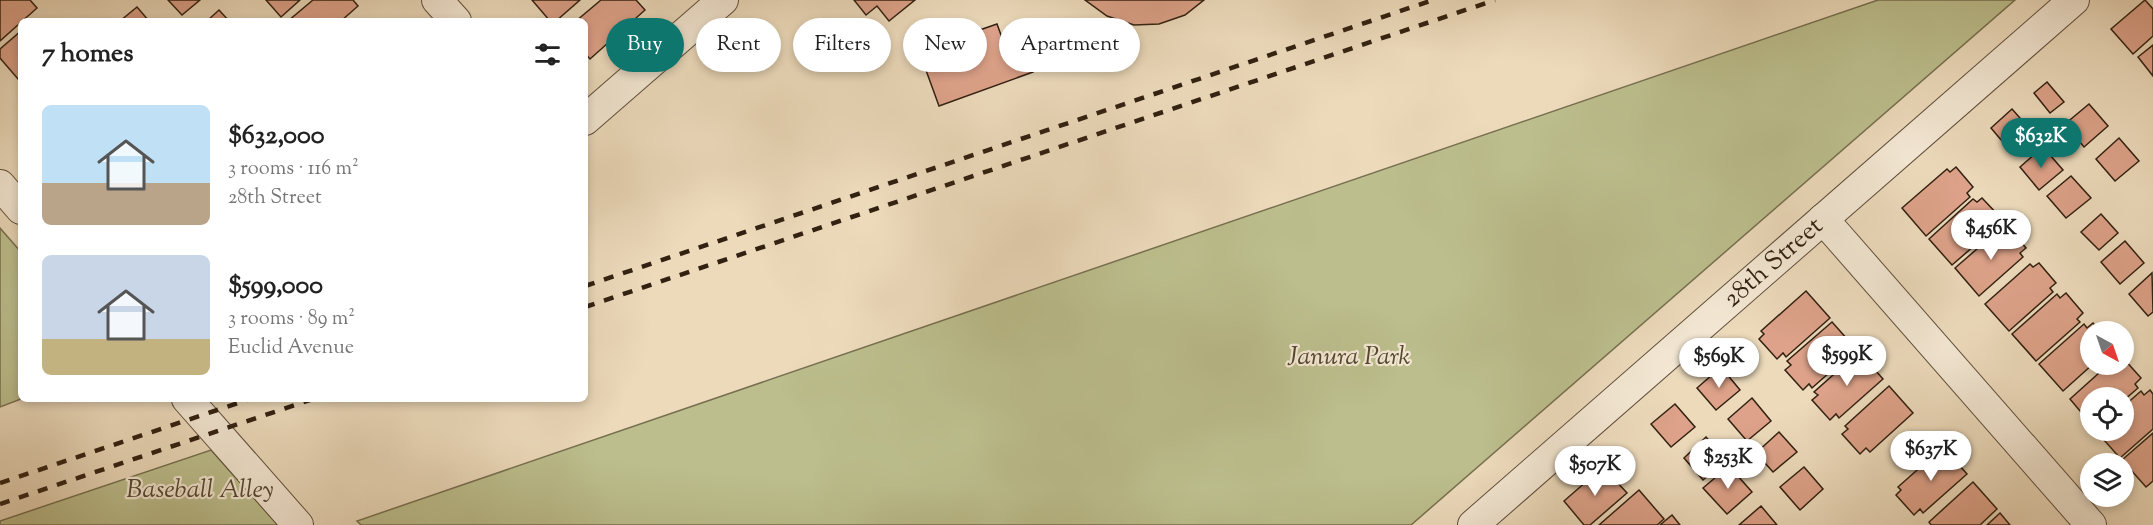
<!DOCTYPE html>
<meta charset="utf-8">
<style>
:root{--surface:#fff;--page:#f6f6f6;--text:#222;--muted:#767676;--accent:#0f766e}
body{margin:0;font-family:"Sorts Mill Goudy",serif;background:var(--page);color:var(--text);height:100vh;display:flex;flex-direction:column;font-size:22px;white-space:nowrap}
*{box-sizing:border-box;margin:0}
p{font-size:20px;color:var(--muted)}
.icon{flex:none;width:33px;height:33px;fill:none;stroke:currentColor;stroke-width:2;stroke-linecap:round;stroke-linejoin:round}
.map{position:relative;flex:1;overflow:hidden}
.drawer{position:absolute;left:18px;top:18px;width:570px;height:384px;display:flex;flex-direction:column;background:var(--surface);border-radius:9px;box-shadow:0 3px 9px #0003}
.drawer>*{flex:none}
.guide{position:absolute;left:606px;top:18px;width:570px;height:54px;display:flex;gap:12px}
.needle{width:39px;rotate:140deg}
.controls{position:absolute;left:2080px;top:321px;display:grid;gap:12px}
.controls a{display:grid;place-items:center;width:54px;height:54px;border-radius:50%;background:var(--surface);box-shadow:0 3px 9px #0003;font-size:30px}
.price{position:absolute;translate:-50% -51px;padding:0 14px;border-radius:21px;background:#fff;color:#222;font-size:20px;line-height:39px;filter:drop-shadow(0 2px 3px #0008)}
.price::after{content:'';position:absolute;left:50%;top:36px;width:18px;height:14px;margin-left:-9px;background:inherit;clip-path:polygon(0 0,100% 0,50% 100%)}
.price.current{background:var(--accent);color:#fff}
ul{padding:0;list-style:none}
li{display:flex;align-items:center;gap:18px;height:150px;padding:0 24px}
li span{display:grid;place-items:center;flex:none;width:168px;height:120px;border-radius:9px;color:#555}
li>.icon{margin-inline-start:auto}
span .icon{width:72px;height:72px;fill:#fffc;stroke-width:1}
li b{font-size:26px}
h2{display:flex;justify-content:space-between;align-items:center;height:72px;padding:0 24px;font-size:26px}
.pill{padding:0 21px;border-radius:27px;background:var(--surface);box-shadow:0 3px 9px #0003;font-size:21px;line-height:54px}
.pill.current{background:var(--accent);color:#fff}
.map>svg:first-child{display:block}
</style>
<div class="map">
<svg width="2153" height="525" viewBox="0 0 2153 525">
<rect width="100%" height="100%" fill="#ecdabb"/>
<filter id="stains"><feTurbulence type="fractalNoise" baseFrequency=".00333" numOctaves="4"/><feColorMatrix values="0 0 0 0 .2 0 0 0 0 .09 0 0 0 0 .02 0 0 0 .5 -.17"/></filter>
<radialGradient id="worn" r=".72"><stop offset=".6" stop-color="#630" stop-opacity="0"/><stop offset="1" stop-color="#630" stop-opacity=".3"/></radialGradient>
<g fill="#bcbe8d" stroke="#77704f" stroke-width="1.5">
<polygon points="1878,0 2015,0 1411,525 361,525 357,521"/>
<polygon points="0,228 21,252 21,399 0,407"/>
<polygon points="211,450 278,525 0,525 0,521"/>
</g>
<g fill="#dda289" stroke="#322111" stroke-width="1.5">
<polygon points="0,0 30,0 37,8 0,41"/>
<polygon points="168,0 200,0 182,15"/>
<polygon points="266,0 300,0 281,17"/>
<polygon points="313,0 353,0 358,6 341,21 288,21"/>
<polygon points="532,0 580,0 556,21 550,21"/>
<polygon points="601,0 636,0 645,10 590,59 585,53 585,21 576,21"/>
<polygon points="854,0 915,0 889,21 877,6 866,15"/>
<polygon points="1085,0 1204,0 1185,15 1159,24 1134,25 1107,16"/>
<polygon points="2145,0 2153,9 2153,36 2133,54 2111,29"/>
<polygon points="137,7 149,21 120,21"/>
<polygon points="219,10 229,21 207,21"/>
<polygon points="997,24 1008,54 1024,48 1033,72 939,106 919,51"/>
<polygon points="21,31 21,76 18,79 0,58 0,49"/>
<polygon points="2153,45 2153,76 2138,57"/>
<polygon points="2047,82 2064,102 2050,113 2034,93"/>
<polygon points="2089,104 2108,126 2084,147 2065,124"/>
<polygon points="2012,109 2035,135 2013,154 1991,128"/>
<polygon points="2119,138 2139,161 2115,181 2096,159"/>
<polygon points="2043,147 2063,170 2039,190 2020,167"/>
<polygon points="1956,167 1973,187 1967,193 1970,197 1926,236 1902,208 1947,169 1950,172"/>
<polygon points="2071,176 2091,198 2066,218 2047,196"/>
<polygon points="1982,198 2000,217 1993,223 1996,227 1952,265 1929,239 1973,199 1977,202"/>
<polygon points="2101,214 2118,233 2099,250 2081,232"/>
<polygon points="2009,228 2026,248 2020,253 2023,257 1979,296 1955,268 2000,229 2003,232"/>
<polygon points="2125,241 2144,263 2120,284 2101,262"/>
<polygon points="2039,263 2056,283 2050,288 2053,292 2009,331 1985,304 2030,264 2033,267"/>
<polygon points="2152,273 2153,312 2148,316 2129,294"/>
<polygon points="1806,291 1830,318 1786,357 1783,353 1777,359 1759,339 1764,334 1761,331"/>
<polygon points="2066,293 2083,313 2077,319 2080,322 2036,361 2012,334 2057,294 2060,298"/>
<polygon points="1832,322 1856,349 1812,388 1809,384 1803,390 1785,370 1791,365 1787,361"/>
<polygon points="2093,323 2100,332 2091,332 2091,364 2093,364 2063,391 2039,364 2084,324 2087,328"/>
<polygon points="1859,352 1883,379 1839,418 1836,414 1830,420 1812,400 1818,395 1814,392"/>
<polygon points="2124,359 2141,378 2135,384 2138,388 2124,400 2124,398 2091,398 2091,424 2070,399 2109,364 2124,364"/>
<polygon points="1721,367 1740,390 1716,410 1697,388"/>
<polygon points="1889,386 1913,413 1870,452 1866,448 1860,454 1842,434 1848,429 1845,426"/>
<polygon points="2150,390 2153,394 2153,429 2120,458 2096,431 2124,430 2124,406 2141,391 2144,395"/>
<polygon points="1752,398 1771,421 1747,441 1728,419"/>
<polygon points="1675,404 1695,427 1671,447 1651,424"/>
<polygon points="1779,432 1797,452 1773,472 1756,453"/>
<polygon points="2153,433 2153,481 2146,487 2122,460"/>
<polygon points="1706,437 1726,460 1703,480 1684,458"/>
<polygon points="1943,447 1967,474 1923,513 1920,509 1914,515 1896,495 1901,490 1898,487"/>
<polygon points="1729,466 1752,492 1727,514 1703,488"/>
<polygon points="1603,467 1627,493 1590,525 1584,525 1564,501"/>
<polygon points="1804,467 1823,489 1800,510 1780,487"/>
<polygon points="1973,482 1997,509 1980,525 1931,525 1929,522"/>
<polygon points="1639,490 1664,519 1657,525 1599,525"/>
<polygon points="1761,506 1777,525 1739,525"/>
<polygon points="2000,513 2010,525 1987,525"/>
<polygon points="1672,515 1680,525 1660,525"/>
</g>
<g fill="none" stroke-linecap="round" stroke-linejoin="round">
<defs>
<g id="street">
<polyline points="437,0 456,21"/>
<polyline points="585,120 723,0"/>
<polyline points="0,185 21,209"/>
<polyline points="1823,219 2091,525"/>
<polyline points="187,399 298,525"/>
<path id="s1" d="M 1473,525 L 2074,0"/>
</g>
</defs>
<use href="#street" stroke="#604f3c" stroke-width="32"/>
<use href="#street" stroke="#f3e7d3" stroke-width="30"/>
<g stroke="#322111" stroke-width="4.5" stroke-dasharray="10 10" stroke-linecap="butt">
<polyline points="585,286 1433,0"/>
<polyline points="585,307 1495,0"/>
<polyline points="0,483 250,399"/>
<polyline points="0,504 313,399"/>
</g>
</g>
<g text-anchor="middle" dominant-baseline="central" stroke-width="4.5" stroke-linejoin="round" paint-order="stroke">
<g font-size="26" fill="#322111" stroke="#f3e7d3">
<text stroke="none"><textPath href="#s1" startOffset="399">28th Street</textPath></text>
</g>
<g font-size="26" font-style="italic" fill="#544830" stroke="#f3e7d3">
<text x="1349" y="357">Janura Park</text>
<text x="200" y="490">Baseball Alley</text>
</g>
</g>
<rect width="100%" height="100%" filter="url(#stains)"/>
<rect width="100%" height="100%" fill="url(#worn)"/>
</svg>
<div class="controls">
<a><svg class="needle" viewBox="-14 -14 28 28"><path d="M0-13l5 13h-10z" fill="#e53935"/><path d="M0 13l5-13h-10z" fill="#767676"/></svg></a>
<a><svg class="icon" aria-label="locate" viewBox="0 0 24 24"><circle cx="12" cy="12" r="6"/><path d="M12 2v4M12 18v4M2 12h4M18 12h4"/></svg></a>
<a><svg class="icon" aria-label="layers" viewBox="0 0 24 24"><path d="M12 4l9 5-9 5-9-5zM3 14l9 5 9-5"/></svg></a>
</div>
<b class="price current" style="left:2041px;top:169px">$632K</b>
<b class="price" style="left:1991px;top:261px">$456K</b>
<b class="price" style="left:1847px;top:387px">$599K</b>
<b class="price" style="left:1719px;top:389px">$569K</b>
<b class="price" style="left:1931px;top:482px">$637K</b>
<b class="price" style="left:1728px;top:490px">$253K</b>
<b class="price" style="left:1595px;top:497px">$507K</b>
<div class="guide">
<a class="pill current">Buy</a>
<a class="pill">Rent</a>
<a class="pill">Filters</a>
<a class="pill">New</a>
<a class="pill">Apartment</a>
</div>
<section class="drawer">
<h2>7 homes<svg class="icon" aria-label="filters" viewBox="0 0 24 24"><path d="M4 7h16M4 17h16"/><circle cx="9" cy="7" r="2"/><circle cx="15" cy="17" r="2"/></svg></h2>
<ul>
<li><span style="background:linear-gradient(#bfe0f5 65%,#b9a48a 0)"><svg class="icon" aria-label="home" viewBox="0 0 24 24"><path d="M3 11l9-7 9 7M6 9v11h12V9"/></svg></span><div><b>$632,000</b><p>3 rooms · 116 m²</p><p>28th Street</p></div></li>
<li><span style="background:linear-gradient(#c9d6e8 70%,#c2b280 0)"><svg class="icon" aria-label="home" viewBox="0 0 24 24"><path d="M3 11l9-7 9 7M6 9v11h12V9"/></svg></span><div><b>$599,000</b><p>3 rooms · 89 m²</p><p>Euclid Avenue</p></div></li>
</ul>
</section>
</div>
